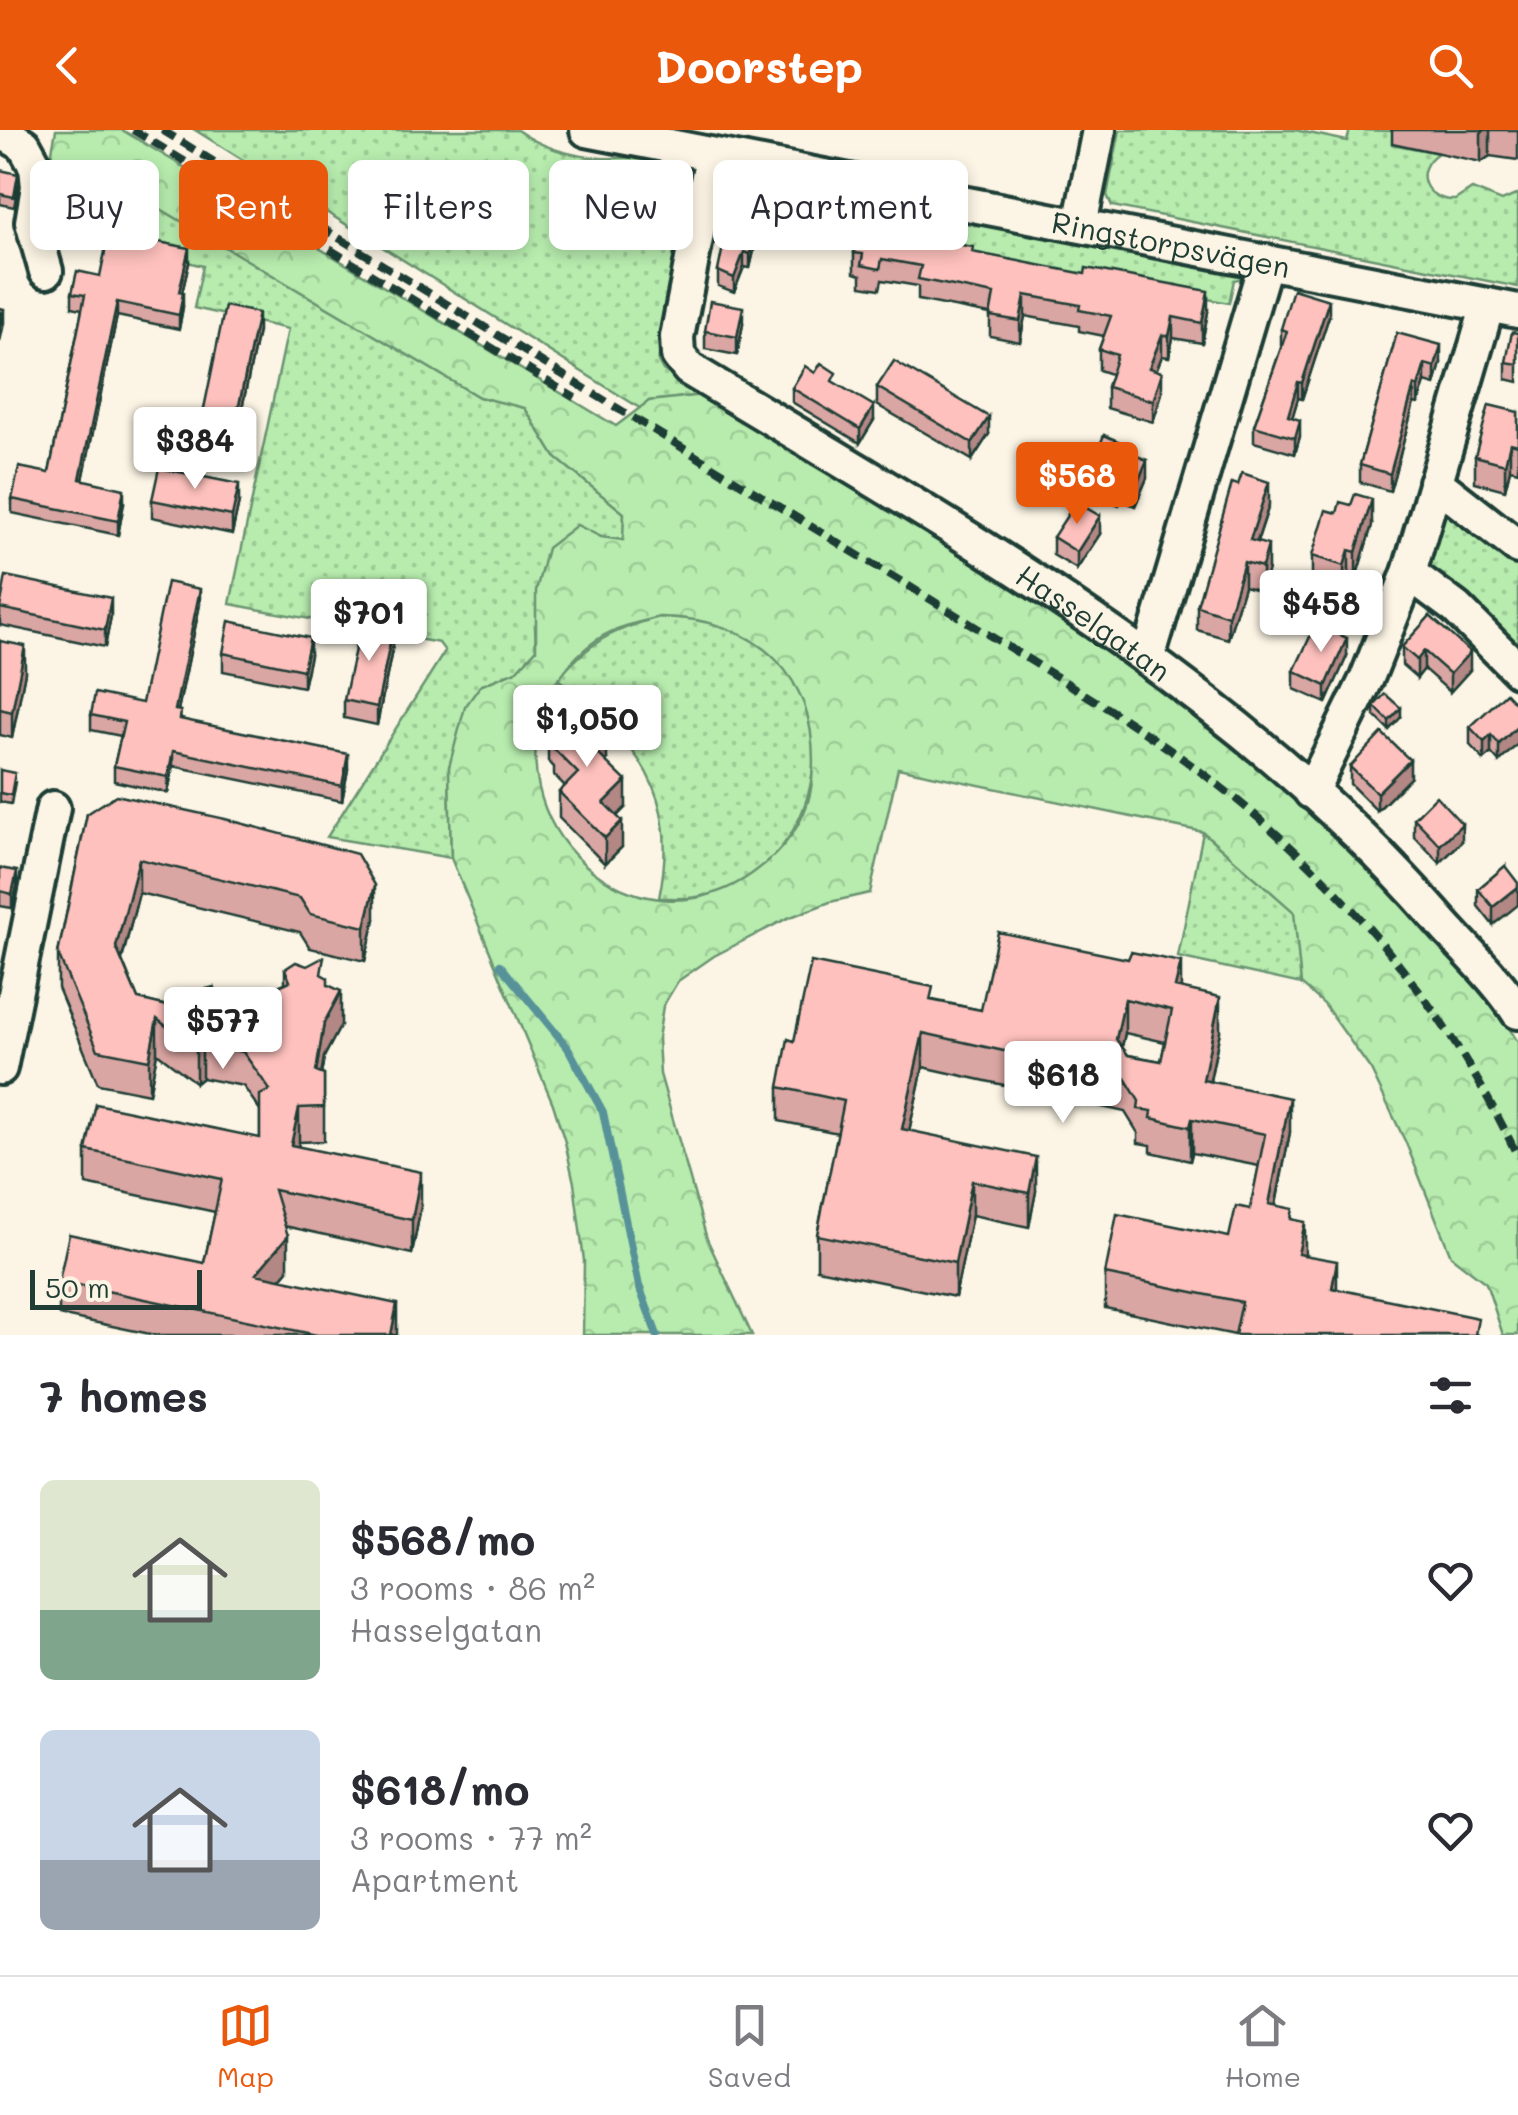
<!DOCTYPE html>
<meta charset="utf-8">
<style>
:root{--surface:#fff;--page:#f7f7f7;--text:#2b2b33;--muted:#7c7c81;--line:#e1e1e2;--accent:#ea580c}
body{margin:0;font-family:Mali,sans-serif;background:var(--page);color:var(--text);height:100vh;display:flex;flex-direction:column;font-size:38px;white-space:nowrap}
*{box-sizing:border-box;margin:0}
p{font-size:32px;color:var(--muted)}
.icon{flex:none;width:55px;height:55px;fill:none;stroke:currentColor;stroke-width:2;stroke-linecap:round;stroke-linejoin:round}
.map{position:relative;height:1205px;overflow:hidden}
.sheet{display:flex;flex-direction:column;background:var(--surface);flex:1}
.sheet>*{flex:none}
.banner{position:absolute;left:30px;top:30px;width:1000px;height:90px;display:flex;gap:20px}
.scale{position:absolute;left:30px;bottom:25px;width:172px;box-sizing:border-box;padding-left:10px;border:5px solid #1f3d34;border-top:0;font-size:28px;line-height:35px;white-space:nowrap;color:#1f3d34;-webkit-text-stroke:8px #fcf5e5;paint-order:stroke}
.price{position:absolute;translate:-50% -85px;padding:0 22px;border-radius:10px;background:#fff;color:#222;font-size:32px;line-height:65px;filter:drop-shadow(0 2px 5px #0008)}
.price::after{content:'';position:absolute;left:50%;top:60px;width:30px;height:22px;margin-left:-15px;background:inherit;clip-path:polygon(0 0,100% 0,50% 100%)}
.price.current{background:var(--accent);color:#fff}
ul{padding:0;list-style:none}
li{display:flex;align-items:center;gap:30px;height:250px;padding:0 40px}
li span{display:grid;place-items:center;flex:none;width:280px;height:200px;border-radius:15px;color:#555}
li>.icon{margin-inline-start:auto}
span .icon{width:120px;height:120px;fill:#fffc;stroke-width:1}
li b{font-size:42px}
h2{display:flex;justify-content:space-between;align-items:center;height:120px;padding:0 40px;font-size:42px}
.chip{padding:0 35px;border-radius:15px;background:var(--surface);box-shadow:0 5px 15px #0003;font-size:35px;line-height:90px}
.chip.current{background:var(--accent);color:#fff}
header{display:flex;justify-content:space-between;align-items:center;height:130px;padding:0 40px;background:var(--accent);color:#fff;font-size:45px;font-weight:800}
.tab-bar{display:flex;justify-content:space-around;align-items:center;height:140px;border-top:2px solid var(--line);background:var(--surface);font-size:28px;color:var(--muted)}
.tab-bar a{display:grid;justify-items:center;gap:5px}
.tab-bar .current{color:var(--accent)}
.map>svg:first-child{display:block}
</style>
<header><svg class="icon" aria-label="back" viewBox="0 0 24 24"><path d="M15 5l-7 7 7 7"/></svg>Doorstep<svg class="icon" aria-label="search" viewBox="0 0 24 24"><circle cx="10" cy="10" r="6"/><path d="M15 15l6 6"/></svg></header>
<div class="map">
<svg width="1518" height="1205" viewBox="0 0 1518 1205">
<defs>
<pattern id="grass-dots" width="8" height="8" patternUnits="userSpaceOnUse" patternTransform="scale(2.5)"><rect width="8" height="8" fill="#b7ecae"/><path d="M2 2h.1M6 6h.1" fill="none" stroke="#9dcb96" stroke-width="1.8" stroke-linecap="round"/></pattern>
<pattern id="forest-crowns" width="20" height="18" patternUnits="userSpaceOnUse" patternTransform="scale(2.5)"><rect width="20" height="18" fill="#b7ecae"/><path d="M2 6a3 3 0 1 1 6 0M12 15a3 3 0 1 1 6 0" fill="none" stroke="#9dcb96"/></pattern>
</defs>
<rect width="100%" height="100%" fill="#fcf5e5"/>
<filter id="ink" filterUnits="userSpaceOnUse"><feTurbulence type="fractalNoise" baseFrequency=".01" numOctaves="2"/><feDisplacementMap in="SourceGraphic" scale="20" xChannelSelector="R" yChannelSelector="G"/><feConvolveMatrix kernelMatrix="1 2 1 2 8 2 1 2 1" color-interpolation-filters="sRGB"/></filter>
<g filter="url(#ink)">
<g fill="url(#grass-dots)" stroke="#6b9471" stroke-width="2.5">
<path d="M 195,0 L 517,0 C 541,17 570,26 600,28 C 638,30 657,18 690,48 L 690,68 L 658,231 L 663,240 L 703,265 L 649,271 L 640,278 Z"/>
<path d="M 1120,0 L 1295,0 L 1347,11 L 1350,0 L 1394,1 L 1392,14 L 1438,23 C 1411,41 1425,71 1455,70 L 1472,59 L 1502,71 L 1518,64 L 1518,157 L 1112,76 L 1107,65 Z"/>
<polygon points="736,47 861,69 1188,135 1242,141 1247,147 1234,150 1229,173 718,76 722,57"/>
<polygon points="135,63 479,267 525,278 555,327 624,383 624,410 601,407 577,396 535,497 536,520 516,541 480,556 449,637 451,728 327,707 445,521 439,513 230,474 288,199 194,178 203,136 134,118"/>
<polygon points="1463,384 1518,429 1518,529 1460,475 1423,432 1433,399 1444,386"/>
<path d="M 659,487 C 684,488 709,489 733,499 C 859,554 830,744 697,767 C 685,769 671,768 659,768 C 681,661 637,613 558,549 C 589,512 612,500 659,487 Z"/>
<polygon points="1203,702 1295,782 1301,854 1178,827"/>
</g>
<path fill="url(#forest-crowns)" stroke="#6b9471" stroke-width="2.5" fill-rule="evenodd" d="M 56,0 L 122,0 L 616,296 L 649,271 L 703,265 L 1082,495 L 1261,630 L 1408,774 L 1502,887 L 1518,912 L 1518,1205 L 1503,1205 L 1486,1153 L 1451,1126 L 1406,1013 L 1371,940 L 1324,874 L 1301,854 L 1294,782 L 1203,702 L 898,638 L 870,763 L 830,772 L 788,788 L 714,826 L 678,851 L 663,876 L 658,909 L 660,944 L 707,1109 L 752,1205 L 583,1205 L 584,1131 L 574,1053 L 565,1012 L 553,974 L 451,728 L 449,637 L 465,577 L 480,556 L 516,541 L 536,520 L 536,461 L 547,418 L 577,395 L 601,407 L 623,410 L 624,383 L 555,327 L 525,278 L 479,267 L 135,64 L 50,32 ZM 659,487 C 759,488 821,547 812,650 C 809,689 784,721 753,743 C 634,829 487,691 551,563 C 564,537 587,512 615,500 C 628,494 645,491 659,487 Z"/>
<g fill="none" stroke-linecap="round" stroke-linejoin="round">
<polyline stroke="#589299" stroke-width="8" points="500,835 568,918 603,982 639,1156 657,1205"/>
<defs>
<g id="minor">
<path id="s1" d="M 587,0 L 1518,181"/>
<polyline points="0,1 24,15 36,37 38,57 32,92 46,141"/>
<path id="s2" d="M 712,26 L 677,207 L 678,225 L 689,239 C 952,398 1228,550 1434,784 C 1461,816 1496,847 1518,882"/>
<polyline points="1080,95 1099,0"/>
<polyline points="1435,352 1518,417"/>
<polyline points="1409,443 1456,478 1518,540"/>
<polyline points="1148,528 1266,131"/>
<polyline points="1311,662 1367,548 1409,443 1488,175"/>
<polyline points="0,938 53,678"/>
</g>
</defs>
<use href="#minor" stroke="#1f3d34" stroke-width="40"/>
<use href="#minor" stroke="#fcf5e5" stroke-width="32"/>
<g stroke="#1f3d34" stroke-width="8" stroke-dasharray="15 8" stroke-linecap="butt">
<polyline points="133,0 575,268"/>
<path d="M 162,0 L 1002,513 C 1073,557 1146,600 1213,651 C 1343,751 1448,879 1518,1027"/>
</g>
</g>
<g fill="#daa6a3" stroke="#1f3d34" stroke-width="2.5" fill-rule="evenodd">
<polygon points="1390,0 1518,0 1518,30 1490,26 1481,32 1392,13 1392,0"/>
<polygon points="0,40 18,55 14,77 0,74"/>
<polygon points="756,112 750,138 744,137 734,162 718,156 718,141"/>
<polygon points="854,123 973,123 1208,182 1202,213 1173,208 1169,227 1162,226 1156,240 1162,263 1153,292 1107,278 1107,257 1111,244 1099,240 1099,219 1104,206 1079,201 1079,196 1025,186 1020,212 990,206 990,184 918,170 918,156 882,150 880,159 861,156 861,145 854,143"/>
<polygon points="189,133 182,163 183,177 179,199 117,186 83,350 124,373 118,405 12,383 12,369 49,343 82,179 72,177 72,163 100,146"/>
<polygon points="1329,186 1302,269 1298,268 1292,288 1300,306 1295,324 1254,312 1254,296 1282,215 1281,215 1281,199"/>
<polygon points="743,194 737,225 705,219 705,201"/>
<polygon points="258,201 231,332 198,325 198,308"/>
<polygon points="1397,203 1441,233 1435,255 1425,252 1418,274 1414,273 1390,361 1360,352 1360,335"/>
<polygon points="1518,203 1518,252 1506,249 1506,232"/>
<polygon points="836,254 874,290 860,313 792,272 792,258"/>
<polygon points="877,257 989,304 972,330 877,275"/>
<polygon points="1518,282 1518,341 1510,339 1505,360 1475,352 1475,326"/>
<polygon points="1134,325 1147,348 1135,376 1121,370 1119,375 1088,363 1088,345"/>
<polygon points="152,370 239,372 232,404 152,387"/>
<polygon points="1269,375 1257,412 1268,439 1262,461 1244,456 1228,509 1197,500 1197,476"/>
<polygon points="1372,395 1356,448 1349,446 1344,462 1312,452 1312,426"/>
<polygon points="1100,404 1077,439 1053,425 1053,407"/>
<polygon points="200,474 178,580 181,589 348,639 342,671 173,636 168,663 114,651 114,636 121,606 91,600 91,585 142,573"/>
<polygon points="0,477 111,486 105,517 0,495"/>
<polygon points="1430,486 1470,540 1450,562 1424,539 1417,548 1402,535 1402,517"/>
<polygon points="0,511 25,542 12,608 0,605"/>
<polygon points="393,515 377,595 344,588 344,570"/>
<polygon points="223,523 310,525 303,557 223,541"/>
<polygon points="1347,526 1326,573 1294,559 1294,541"/>
<polygon points="1374,576 1401,587 1389,600 1374,585"/>
<polygon points="1518,576 1499,632 1491,623 1484,630 1470,615 1470,597"/>
<polygon points="548,605 607,630 606,632 626,677 617,686 622,717 605,734 559,688 559,662 565,656 554,645 554,637 548,631"/>
<polygon points="1350,637 1410,648 1377,681 1350,654"/>
<polygon points="0,640 15,652 11,674 0,672"/>
<polygon points="87,684 375,789 365,831 310,818 300,802 139,763 122,830 138,869 196,883 217,864 248,870 285,853 285,839 324,846 341,895 324,927 321,944 324,945 324,1011 299,1012 298,1017 421,1076 412,1124 285,1096 288,1140 280,1150 397,1205 155,1205 59,1185 59,1151 204,1133 215,1082 86,1054 86,1020 260,1008 260,980 243,956 202,948 196,953 157,923 149,964 98,954 58,858 58,824"/>
<polygon points="1414,688 1462,711 1440,733 1414,706"/>
<polygon points="1505,736 1493,795 1478,776 1478,759"/>
<polygon points="0,738 17,756 12,778 0,776"/>
<path d="M 1181,858 L 1220,901 L 1210,951 L 1290,1002 L 1276,1075 L 1293,1089 L 1305,1125 L 1337,1159 L 1478,1205 L 1235,1205 L 1105,1178 L 1105,1144 L 1229,1107 L 1250,1079 L 1259,1036 L 1192,1023 L 1190,1031 L 1151,1022 L 1151,1015 L 1138,1013 L 1138,1003 L 1125,982 L 923,937 L 909,1001 L 1036,1061 L 1029,1097 L 972,1085 L 955,1167 L 817,1139 L 817,1105 L 838,1003 L 779,991 L 779,957 L 794,911 L 933,870 L 981,880 ZM 1125,903 L 1165,912 L 1161,931 L 1128,925 L 1122,917 Z"/>
</g>
<g fill="#b28784" stroke="#1f3d34" stroke-width="2.5">
<polygon points="1485,0 1490,0 1490,26 1481,32 1481,3"/>
<polygon points="756,98 756,112 750,138 750,124"/>
<polygon points="189,118 189,133 179,176 179,162"/>
<polygon points="744,122 744,137 734,162 734,148"/>
<polygon points="1208,161 1208,182 1202,213 1202,193"/>
<polygon points="183,163 183,177 179,199 179,185"/>
<polygon points="1025,165 1025,186 1020,212 1020,191"/>
<polygon points="1329,170 1329,186 1302,269 1302,253"/>
<polygon points="117,172 117,186 80,364 80,349"/>
<polygon points="743,177 743,194 737,225 737,207"/>
<polygon points="4,179 4,193 0,212 0,197"/>
<polygon points="258,183 258,201 231,332 231,314"/>
<polygon points="1173,187 1173,208 1169,227 1169,206"/>
<polygon points="1162,205 1162,226 1149,259 1149,238"/>
<polygon points="1441,215 1441,233 1435,255 1435,237"/>
<polygon points="1425,234 1425,252 1418,274 1418,257"/>
<polygon points="1162,242 1162,263 1153,292 1153,271"/>
<polygon points="1298,252 1298,268 1288,302 1288,286"/>
<polygon points="1414,255 1414,273 1390,361 1390,344"/>
<polygon points="874,276 874,290 860,313 860,299"/>
<polygon points="989,287 989,304 972,330 972,313"/>
<polygon points="1300,290 1300,306 1295,324 1295,308"/>
<polygon points="1510,313 1510,339 1505,360 1505,334"/>
<polygon points="1147,330 1147,348 1135,376 1135,359"/>
<polygon points="1269,352 1269,375 1250,433 1250,410"/>
<polygon points="239,354 239,372 232,404 232,386"/>
<polygon points="124,359 124,373 118,405 118,391"/>
<polygon points="1372,369 1372,395 1356,448 1356,422"/>
<polygon points="1100,386 1100,404 1077,439 1077,422"/>
<polygon points="1268,415 1268,439 1262,461 1262,437"/>
<polygon points="1349,420 1349,446 1344,462 1344,436"/>
<polygon points="1244,432 1244,456 1228,509 1228,486"/>
<polygon points="200,459 200,474 175,595 175,580"/>
<polygon points="111,468 111,486 105,517 105,500"/>
<polygon points="393,498 393,515 377,595 377,577"/>
<polygon points="310,508 310,525 303,557 303,540"/>
<polygon points="1347,508 1347,526 1326,573 1326,556"/>
<polygon points="25,516 25,542 12,608 12,582"/>
<polygon points="1424,521 1424,539 1417,548 1417,530"/>
<polygon points="1470,522 1470,540 1450,562 1450,544"/>
<polygon points="1401,578 1401,587 1389,600 1389,591"/>
<polygon points="1518,596 1518,614 1499,632 1499,614"/>
<polygon points="607,604 607,630 593,645 593,619"/>
<polygon points="1491,605 1491,623 1484,630 1484,612"/>
<polygon points="173,621 173,636 168,663 168,647"/>
<polygon points="348,624 348,639 342,671 342,656"/>
<polygon points="1410,630 1410,648 1377,681 1377,663"/>
<polygon points="626,651 626,677 604,699 604,673"/>
<polygon points="622,691 622,717 605,734 605,708"/>
<polygon points="1462,694 1462,711 1440,733 1440,715"/>
<polygon points="139,729 139,763 116,851 116,817"/>
<polygon points="17,741 17,756 12,778 12,764"/>
<polygon points="375,755 375,789 365,831 365,797"/>
<polygon points="1518,757 1518,775 1493,795 1493,777"/>
<polygon points="1181,832 1181,866 1175,857"/>
<polygon points="341,861 341,895 324,927 316,976 316,942 324,893"/>
<polygon points="1220,867 1220,901 1203,984 1203,950"/>
<polygon points="1125,869 1125,903 1116,943 1116,909"/>
<polygon points="157,889 157,923 149,964 149,930"/>
<polygon points="923,903 923,937 902,1033 902,999"/>
<polygon points="202,914 202,948 196,953 196,919"/>
<polygon points="1290,968 1290,1002 1269,1108 1269,1074"/>
<polygon points="299,978 299,1012 291,1049 291,1015"/>
<polygon points="1192,989 1192,1023 1190,1031 1190,997"/>
<polygon points="1036,1027 1036,1061 1029,1097 1029,1063"/>
<polygon points="421,1042 421,1076 412,1124 412,1090"/>
<polygon points="972,1051 972,1085 955,1167 955,1133"/>
<polygon points="1305,1092 1305,1126 1298,1124"/>
<polygon points="288,1106 288,1140 256,1178 256,1144"/>
<polygon points="1337,1131 1337,1165 1332,1158"/>
<polygon points="397,1174 397,1205 391,1205"/>
</g>
<g fill="#fec1bd" stroke="#1f3d34" stroke-width="2.5" fill-rule="evenodd">
<polygon points="0,40 18,44 14,67 0,64"/>
<polygon points="728,92 756,98 750,124 744,122 734,148 718,141"/>
<polygon points="858,98 927,112 927,109 973,117 972,122 1085,144 1086,138 1208,161 1202,193 1173,187 1169,206 1162,205 1149,238 1162,242 1153,271 1107,257 1117,225 1099,219 1111,186 1079,180 1080,175 1025,165 1020,191 990,186 994,164 918,149 921,136 882,129 880,139 861,135 863,124 854,123"/>
<polygon points="109,102 189,118 179,162 183,163 179,185 117,172 80,349 124,359 118,391 12,369 19,337 49,343 85,165 72,163 77,141 100,146"/>
<polygon points="1293,159 1329,170 1302,253 1298,252 1288,286 1300,290 1295,308 1254,296 1287,201 1281,199"/>
<polygon points="710,171 743,177 737,207 705,201"/>
<polygon points="225,176 258,183 231,314 198,308"/>
<polygon points="0,178 4,179 0,197"/>
<polygon points="1512,202 1518,203 1518,234 1506,232"/>
<polygon points="1397,203 1441,215 1435,237 1425,234 1418,257 1414,255 1390,344 1360,335"/>
<polygon points="894,231 989,287 972,313 877,257"/>
<polygon points="821,233 836,243 832,251 874,276 860,299 792,258 805,236 815,243"/>
<polygon points="1489,275 1518,282 1518,315 1510,313 1505,334 1475,326"/>
<polygon points="1104,305 1134,318 1132,324 1147,330 1135,359 1121,353 1119,358 1088,345"/>
<polygon points="159,338 239,354 232,386 152,370"/>
<polygon points="1242,343 1269,352 1250,410 1268,415 1262,437 1244,432 1228,486 1197,476 1232,353 1238,355"/>
<polygon points="1355,364 1372,369 1356,422 1349,420 1344,436 1312,426 1326,380 1337,383 1340,372 1351,375"/>
<polygon points="1076,372 1100,386 1077,422 1053,407"/>
<polygon points="6,446 111,468 105,500 0,478"/>
<polygon points="167,452 200,459 175,580 181,581 180,589 348,624 342,656 173,621 168,647 114,636 124,592 91,585 95,563 142,573"/>
<polygon points="1430,486 1470,522 1450,544 1424,521 1417,530 1402,517"/>
<polygon points="229,491 310,508 303,540 223,523"/>
<polygon points="361,491 393,498 377,577 344,570"/>
<polygon points="1316,494 1347,508 1326,556 1294,541"/>
<polygon points="0,511 25,516 12,582 0,579"/>
<polygon points="1506,563 1518,576 1518,596 1499,614 1491,605 1484,612 1470,597"/>
<polygon points="1385,564 1401,578 1389,591 1374,576"/>
<polygon points="578,575 607,604 593,619 626,651 604,673 622,691 605,708 559,662 578,643 554,619 558,615 548,605"/>
<polygon points="1382,603 1410,630 1377,663 1350,637"/>
<polygon points="0,640 15,643 11,665 0,663"/>
<polygon points="116,665 225,689 357,724 375,755 365,797 310,784 300,768 139,729 116,817 138,869 196,883 202,860 214,857 217,864 248,870 290,851 285,839 296,832 307,836 324,827 321,844 328,848 328,855 341,861 324,893 316,942 324,945 324,977 299,978 291,1015 421,1042 412,1090 274,1060 288,1106 256,1144 397,1174 391,1205 317,1205 59,1151 69,1104 204,1133 222,1049 86,1020 96,974 260,1008 260,965 270,960 243,922 202,914 196,919 157,889 149,930 98,920 58,824 87,684"/>
<polygon points="1436,666 1462,694 1440,715 1414,688"/>
<polygon points="1505,736 1518,753 1518,757 1493,777 1478,759"/>
<polygon points="0,738 17,741 12,764 0,761"/>
<path d="M 998,802 L 1128,829 L 1131,822 L 1181,832 L 1175,857 L 1220,867 L 1203,950 L 1290,968 L 1269,1074 L 1293,1079 L 1291,1089 L 1305,1092 L 1298,1124 L 1337,1131 L 1332,1158 L 1478,1188 L 1475,1205 L 1235,1205 L 1242,1172 L 1105,1144 L 1117,1084 L 1229,1107 L 1236,1076 L 1250,1079 L 1265,1004 L 1192,989 L 1190,997 L 1151,988 L 1152,981 L 1138,979 L 1139,971 L 1125,948 L 923,903 L 902,999 L 1036,1027 L 1029,1063 L 972,1051 L 955,1133 L 817,1105 L 844,971 L 779,957 L 788,909 L 794,911 L 811,832 L 933,857 L 930,870 L 981,880 ZM 1125,869 L 1172,880 L 1161,931 L 1128,925 L 1116,909 Z"/>
</g>
</g>
<g text-anchor="middle" dominant-baseline="central" stroke-width="9" stroke-linejoin="round" paint-order="stroke">
<g font-size="30" fill="#1f3d34" stroke="#fcf5e5">
<text stroke="none"><textPath href="#s1" startOffset="595">Ringstorpsvägen</textPath></text>
<text stroke="none"><textPath href="#s2" startOffset="698">Hasselgatan</textPath></text>
</g>
</g>
</svg>
<div class="scale">50 m</div>
<b class="price" style="left:195px;top:362px">$384</b>
<b class="price current" style="left:1077px;top:397px">$568</b>
<b class="price" style="left:1321px;top:525px">$458</b>
<b class="price" style="left:369px;top:534px">$701</b>
<b class="price" style="left:587px;top:640px">$1,050</b>
<b class="price" style="left:223px;top:942px">$577</b>
<b class="price" style="left:1063px;top:996px">$618</b>
<div class="banner">
<a class="chip">Buy</a>
<a class="chip current">Rent</a>
<a class="chip">Filters</a>
<a class="chip">New</a>
<a class="chip">Apartment</a>
</div>
</div>
<section class="sheet">
<h2>7 homes<svg class="icon" aria-label="filters" viewBox="0 0 24 24"><path d="M4 7h16M4 17h16"/><circle cx="9" cy="7" r="2"/><circle cx="15" cy="17" r="2"/></svg></h2>
<ul>
<li><span style="background:linear-gradient(#dfe7d0 65%,#7fa58c 0)"><svg class="icon" aria-label="home" viewBox="0 0 24 24"><path d="M3 11l9-7 9 7M6 9v11h12V9"/></svg></span><div><b>$568/mo</b><p>3 rooms · 86 m²</p><p>Hasselgatan</p></div><svg class="icon" aria-label="heart" viewBox="0 0 24 24"><path d="M12 20l-8-8c-3-5 5-10 8-4 3-6 11-1 8 4z"/></svg></li>
<li><span style="background:linear-gradient(#c9d6e8 65%,#9aa5b1 0)"><svg class="icon" aria-label="home" viewBox="0 0 24 24"><path d="M3 11l9-7 9 7M6 9v11h12V9"/></svg></span><div><b>$618/mo</b><p>3 rooms · 77 m²</p><p>Apartment</p></div><svg class="icon" aria-label="heart" viewBox="0 0 24 24"><path d="M12 20l-8-8c-3-5 5-10 8-4 3-6 11-1 8 4z"/></svg></li>
</ul>
</section>
<nav class="tab-bar">
<a class="current"><svg class="icon" aria-label="map" viewBox="0 0 24 24"><path d="M3 6l6-2 6 2 6-2v14l-6 2-6-2-6 2zM9 4v14M15 6v14"/></svg>Map</a>
<a><svg class="icon" aria-label="saved" viewBox="0 0 24 24"><path d="M7 4h10v16l-5-4-5 4z"/></svg>Saved</a>
<a><svg class="icon" aria-label="home" viewBox="0 0 24 24"><path d="M3 11l9-7 9 7M6 9v11h12V9"/></svg>Home</a>
</nav>
